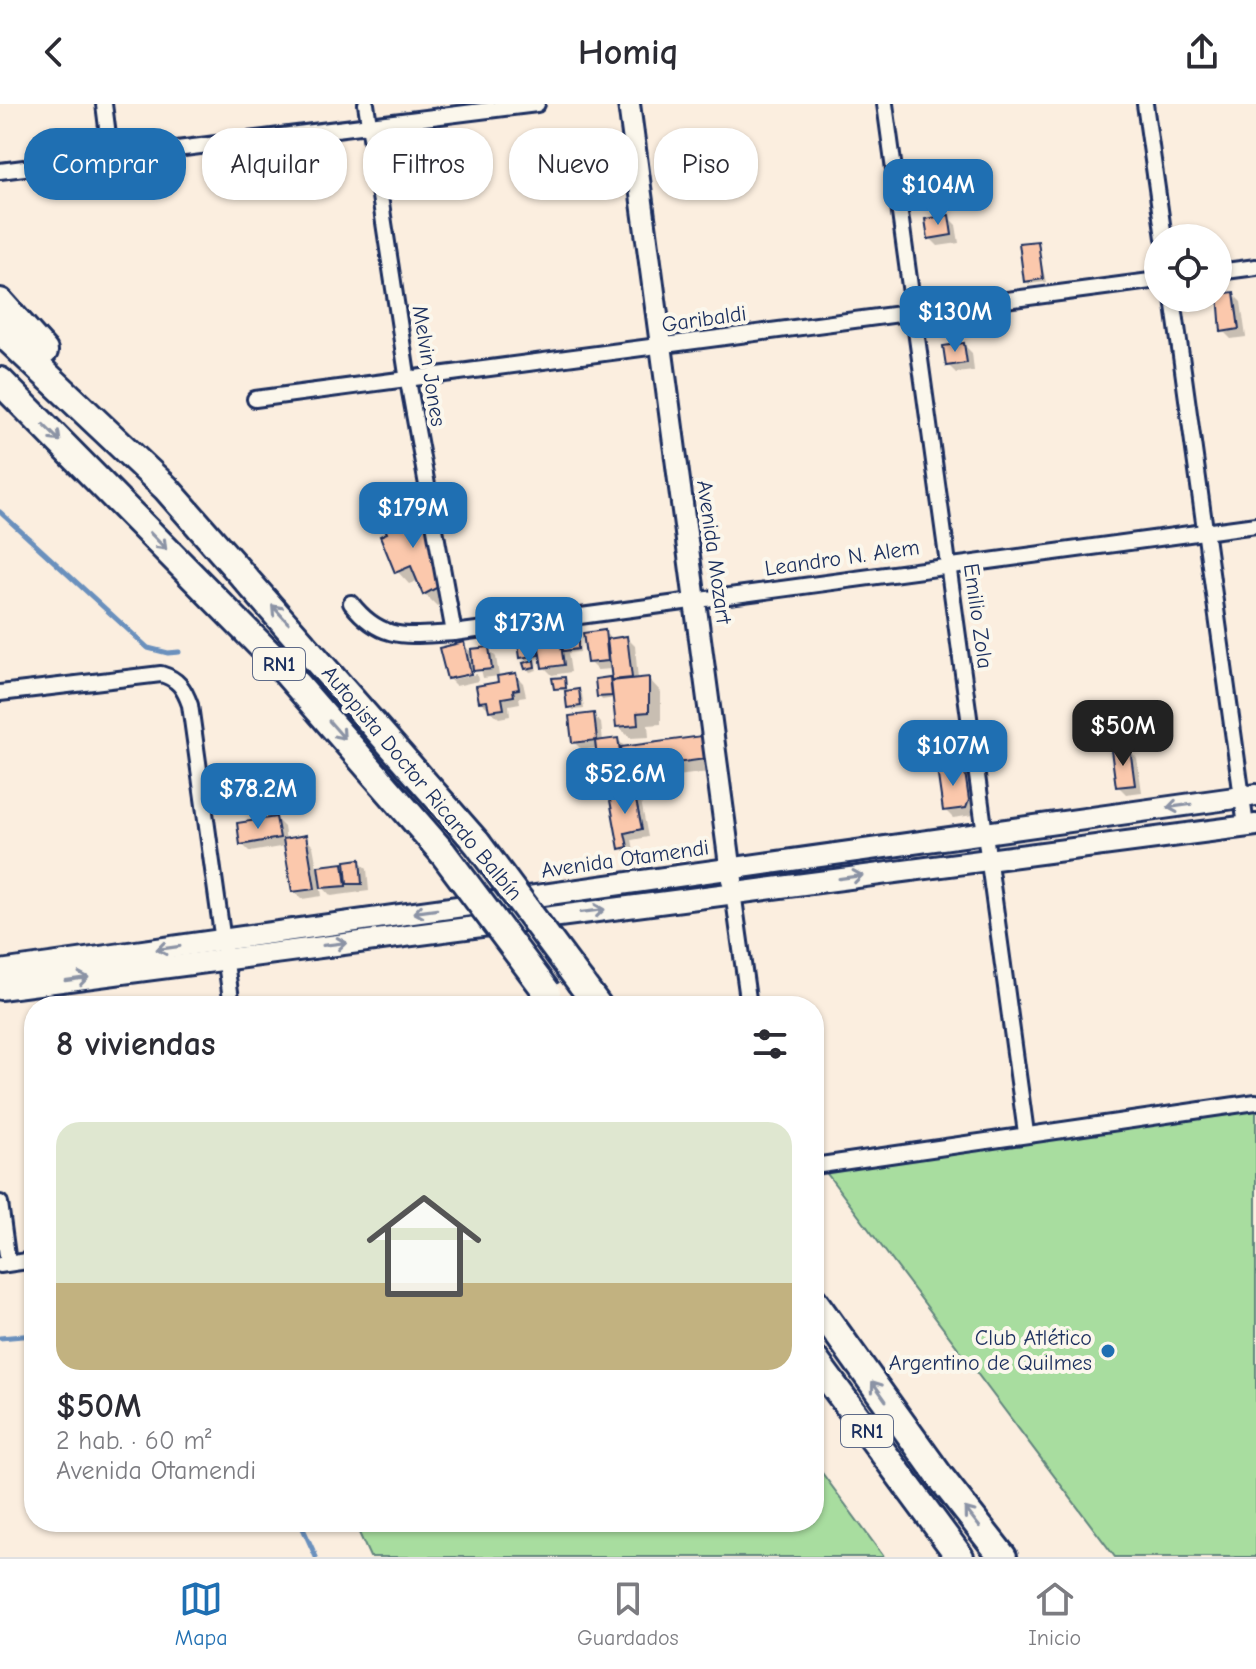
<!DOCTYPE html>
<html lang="es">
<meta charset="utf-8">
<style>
:root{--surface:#fff;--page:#f2f2f3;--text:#2b2b33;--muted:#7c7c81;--line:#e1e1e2;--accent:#1f6fb2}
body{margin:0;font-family:"Comic Neue",sans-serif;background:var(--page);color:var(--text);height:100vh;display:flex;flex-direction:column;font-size:30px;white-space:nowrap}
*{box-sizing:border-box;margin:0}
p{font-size:26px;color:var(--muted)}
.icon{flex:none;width:44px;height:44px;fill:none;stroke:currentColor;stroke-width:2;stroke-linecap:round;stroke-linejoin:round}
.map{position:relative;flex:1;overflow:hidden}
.side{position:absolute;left:24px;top:892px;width:800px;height:536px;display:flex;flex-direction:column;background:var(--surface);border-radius:32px;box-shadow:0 2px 6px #0004}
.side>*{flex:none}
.hud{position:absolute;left:24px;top:24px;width:800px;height:72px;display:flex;gap:16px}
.controls{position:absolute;left:1144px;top:120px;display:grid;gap:16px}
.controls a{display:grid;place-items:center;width:88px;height:88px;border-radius:50%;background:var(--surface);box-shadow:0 2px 6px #0004;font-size:40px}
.price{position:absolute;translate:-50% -68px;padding:0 18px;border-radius:16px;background:var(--accent);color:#fff;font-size:26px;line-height:52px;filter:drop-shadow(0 2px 4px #0008)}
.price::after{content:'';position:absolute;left:50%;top:48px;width:24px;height:18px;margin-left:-12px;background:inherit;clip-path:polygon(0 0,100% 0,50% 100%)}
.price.active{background:#222;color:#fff}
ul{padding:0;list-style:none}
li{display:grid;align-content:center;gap:16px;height:424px;padding:0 32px}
li span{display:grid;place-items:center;height:248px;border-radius:24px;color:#555}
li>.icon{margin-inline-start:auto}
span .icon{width:144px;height:144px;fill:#fffc;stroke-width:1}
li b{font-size:34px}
h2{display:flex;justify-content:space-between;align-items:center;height:96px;padding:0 32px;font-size:34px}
.pill{padding:0 28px;border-radius:32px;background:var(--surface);box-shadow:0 2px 6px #0004;font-size:28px;line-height:72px}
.pill.active{background:var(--accent);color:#fff}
header{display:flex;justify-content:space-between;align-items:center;height:104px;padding:0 32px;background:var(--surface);font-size:36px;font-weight:800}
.tab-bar{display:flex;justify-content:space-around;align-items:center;height:112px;border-top:2px solid var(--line);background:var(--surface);font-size:22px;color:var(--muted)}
.tab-bar a{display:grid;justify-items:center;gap:4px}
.tab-bar .active{color:var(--accent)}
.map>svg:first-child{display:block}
</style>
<header><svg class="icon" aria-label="back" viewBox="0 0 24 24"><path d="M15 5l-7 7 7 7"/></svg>Homiq<svg class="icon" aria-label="share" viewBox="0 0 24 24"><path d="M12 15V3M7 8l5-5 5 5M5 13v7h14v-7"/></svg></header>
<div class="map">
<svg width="1256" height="1453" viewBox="0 0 1256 1453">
<rect width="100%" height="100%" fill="#fbeedf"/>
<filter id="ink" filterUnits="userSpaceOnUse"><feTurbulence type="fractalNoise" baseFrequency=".0125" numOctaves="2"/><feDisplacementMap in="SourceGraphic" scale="16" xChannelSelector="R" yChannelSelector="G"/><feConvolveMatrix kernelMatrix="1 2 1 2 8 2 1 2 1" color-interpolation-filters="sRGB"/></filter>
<g filter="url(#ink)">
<g fill="#a8dd9f" stroke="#62867e" stroke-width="2">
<polygon points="1256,1005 1256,1453 1115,1453 822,1063"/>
<polygon points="814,1358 884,1453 370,1453 354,1418 814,1418"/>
</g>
<g fill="#0003">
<polygon points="948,113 956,121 959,139 938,142 930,134"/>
<polygon points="1037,139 1046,178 1029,180 1026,177"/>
<polygon points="1233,190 1241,198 1246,233 1231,235 1223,227"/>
<polygon points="964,241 972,249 974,267 956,269 948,261"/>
<polygon points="419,407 432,420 441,437 455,493 437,502 425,490 419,476 409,480 397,467"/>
<polygon points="604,528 612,536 627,534 635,542 638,576 649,575 661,588 661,620 648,621 649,633 630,634 618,622 615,594 602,596 599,592 609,575 614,580 612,565 597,566 589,558"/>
<polygon points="578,529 580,548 568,549 571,568 552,571 544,563 542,554 526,556 522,553 521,541 536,543 542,549 560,536 565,541"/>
<polygon points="463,541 470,547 488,545 496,553 499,572 483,574 481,565 451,572 451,576 477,570 478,577 456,582 448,574"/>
<polygon points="533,558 537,566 530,568 527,564"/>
<polygon points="515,571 523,579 526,592 519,593 520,599 509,601 510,612 499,614 480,597"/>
<polygon points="564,575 568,588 578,587 582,590 584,605 573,606 567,587 555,584"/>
<polygon points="593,611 601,619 603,638 618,636 626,644 709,633 724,666 638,677 629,668 630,674 609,676 601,668 598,644 582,646 574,638"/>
<polygon points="1129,646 1137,654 1142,688 1126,690 1118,682"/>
<polygon points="963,663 971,671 976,705 973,711 953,714 945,706"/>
<polygon points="287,672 291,687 277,688 274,685"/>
<polygon points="633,689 641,697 648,733 632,736 635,751 629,752 621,744"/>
<polygon points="276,715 284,723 286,737 305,734 313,742 317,764 343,761 348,766 359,758 367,765 369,787 331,792 320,780 322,792 302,795 294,787 286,742 250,748 242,740"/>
</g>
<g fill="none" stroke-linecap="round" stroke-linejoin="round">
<g stroke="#6a90bd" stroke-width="5">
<polyline points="0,408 148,544 168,549 179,548"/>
<polyline points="0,1234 34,1231"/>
<polyline points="300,1418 316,1453"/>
</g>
</g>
<g fill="#fbc8ac" stroke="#1b2f5e" stroke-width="2">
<polygon points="949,111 952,131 928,135 925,115"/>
<polygon points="1038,137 1043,175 1024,178 1019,139"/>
<polygon points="1234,188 1239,225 1221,228 1218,190"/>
<polygon points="964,239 967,259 946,262 943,242"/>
<polygon points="420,405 429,423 444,480 423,491 411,462 395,469 380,432 387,429 383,420"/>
<polygon points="605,526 608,557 587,559 583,529"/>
<polygon points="578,527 578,545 563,547 561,529"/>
<polygon points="627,532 632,574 612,576 607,535"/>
<polygon points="560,534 564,561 542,564 538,537"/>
<polygon points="464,538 471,570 447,575 439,544"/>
<polygon points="528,538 529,543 537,542 539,551 520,554 518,539"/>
<polygon points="489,543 492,565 473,567 471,545"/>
<polygon points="534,556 535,563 525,565 523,559"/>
<polygon points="516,569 519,585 513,586 514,592 502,594 504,605 489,607 487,597 479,598 476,582 498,578 497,572"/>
<polygon points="565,573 566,584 554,585 552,574"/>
<polygon points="610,573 612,592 597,593 595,575"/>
<polygon points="649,573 649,608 637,609 638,621 616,623 611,577"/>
<polygon points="579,585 581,602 567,604 565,587"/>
<polygon points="594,609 597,636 572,639 569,612"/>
<polygon points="709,631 713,654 624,666 621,643"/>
<polygon points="618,634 623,666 599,669 595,637"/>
<polygon points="1130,644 1135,681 1116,683 1111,646"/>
<polygon points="964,661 969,696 966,704 943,707 937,665"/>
<polygon points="287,670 289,684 272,685 271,672"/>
<polygon points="634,687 642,725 625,729 628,743 619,745 609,691"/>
<polygon points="276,713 280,734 240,741 237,719"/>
<polygon points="306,731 315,785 292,788 283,735"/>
<polygon points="360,755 362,780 347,780 345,757"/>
<polygon points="343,759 346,782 321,784 318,762"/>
</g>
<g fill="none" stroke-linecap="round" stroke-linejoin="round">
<defs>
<g id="street">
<polyline points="104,0 111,55"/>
<polyline points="366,0 408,277 454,529"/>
<polyline points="885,0 1026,1029"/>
<polyline points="1145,0 1164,134"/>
<polyline points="0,67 537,0"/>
<polyline points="1218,168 1256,163"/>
<polyline points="1173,194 1246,722"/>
<polyline points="255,295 1158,176"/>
<path d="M 351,499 C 382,539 409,531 454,529 L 1256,421"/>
<path d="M 0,589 L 161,570 C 178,575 184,584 190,601 L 232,902"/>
<polyline points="733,788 749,902"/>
<polyline points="814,1062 1256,998"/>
<polyline points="0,1099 8,1159"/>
<polyline points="0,1161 34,1156"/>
</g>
<g id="secondary">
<polyline points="629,0 732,776"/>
<polyline points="0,867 1256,691"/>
<polyline points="0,885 1256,721"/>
</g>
<g id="highway">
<polyline points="0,198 44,247"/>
<polyline points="0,227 166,384 477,739"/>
<polyline points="0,277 277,558 443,749"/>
<polyline points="581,879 598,902"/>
<polyline points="814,1197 941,1374 1003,1453"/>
<polyline points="814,1255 960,1453"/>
</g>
</defs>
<use href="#street" stroke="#1b2f5e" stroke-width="20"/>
<use href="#secondary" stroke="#1b2f5e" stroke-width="26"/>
<use href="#highway" stroke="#1b2f5e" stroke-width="32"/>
<use href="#street" stroke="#fbf7ec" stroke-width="14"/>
<use href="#secondary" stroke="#fbf7ec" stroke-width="20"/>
<use href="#highway" stroke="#fbf7ec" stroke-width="26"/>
<defs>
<g id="highway-bridge">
<polyline points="477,739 581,879"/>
<polyline points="443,749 547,888"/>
</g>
</defs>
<use href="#highway-bridge" stroke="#1b2f5e" stroke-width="32" stroke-linecap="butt"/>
<use href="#highway-bridge" stroke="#fbf7ec" stroke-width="26"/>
</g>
<defs><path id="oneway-shaft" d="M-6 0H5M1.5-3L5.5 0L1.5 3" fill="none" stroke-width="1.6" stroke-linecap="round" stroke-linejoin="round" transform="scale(2)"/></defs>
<g stroke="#8b93a5">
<use href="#oneway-shaft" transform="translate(52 329) rotate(45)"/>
<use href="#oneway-shaft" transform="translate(158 437) rotate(46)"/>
<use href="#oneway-shaft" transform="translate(280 510) rotate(-132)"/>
<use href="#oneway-shaft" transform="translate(337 626) rotate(49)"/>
<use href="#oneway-shaft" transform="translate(1179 702) rotate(172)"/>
<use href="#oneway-shaft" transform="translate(851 773) rotate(-8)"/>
<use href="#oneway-shaft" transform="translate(425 807) rotate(172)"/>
<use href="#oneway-shaft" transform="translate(593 807) rotate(-7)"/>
<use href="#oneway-shaft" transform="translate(335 840) rotate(-7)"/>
<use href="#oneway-shaft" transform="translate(168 844) rotate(172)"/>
<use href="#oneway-shaft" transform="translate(77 875) rotate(-8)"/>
<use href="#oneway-shaft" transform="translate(879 1287) rotate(-125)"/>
<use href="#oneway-shaft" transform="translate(972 1413) rotate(-128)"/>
</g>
</g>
<circle fill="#1f6fb2" stroke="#fbf7ec" stroke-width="3" cx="1108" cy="1247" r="8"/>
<g text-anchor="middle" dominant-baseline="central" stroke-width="8" stroke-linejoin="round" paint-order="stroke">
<g fill="#fbf7ec" stroke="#5e6b89" stroke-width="2">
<rect x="253" y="544" width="52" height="32" rx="6"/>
<rect x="841" y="1311" width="52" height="32" rx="6"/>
</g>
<g font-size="20" font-weight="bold" fill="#1b2f5e">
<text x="279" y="560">RN1</text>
<text x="867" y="1327">RN1</text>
</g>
<g font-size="22" fill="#1b2f5e" stroke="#fbf7ec">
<text transform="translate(704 215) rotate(-8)">Garibaldi</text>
<text transform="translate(429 262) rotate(81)">Melvin Jones</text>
<text transform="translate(714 448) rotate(82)">Avenida Mozart</text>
<text transform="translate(842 454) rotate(-8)">Leandro N. Alem</text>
<text transform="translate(978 512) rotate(82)">Emilio Zola</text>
<text transform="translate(422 679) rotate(50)">Autopista Doctor Ricardo Balbín</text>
<text transform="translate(625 755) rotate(-8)">Avenida Otamendi</text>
</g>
<g font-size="22" fill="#1b2f5e" stroke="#fbf7ec" text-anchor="end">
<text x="1092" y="1234">Club Atlético<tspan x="1092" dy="25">Argentino de Quilmes</tspan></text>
</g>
</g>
</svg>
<div class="controls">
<a><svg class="icon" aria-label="locate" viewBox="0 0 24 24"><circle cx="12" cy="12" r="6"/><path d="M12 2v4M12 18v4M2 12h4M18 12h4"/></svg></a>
</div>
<b class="price" style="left:938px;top:123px">$104M</b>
<b class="price" style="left:955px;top:250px">$130M</b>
<b class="price" style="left:413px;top:446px">$179M</b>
<b class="price" style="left:529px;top:561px">$173M</b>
<b class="price active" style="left:1123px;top:664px">$50M</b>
<b class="price" style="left:953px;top:684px">$107M</b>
<b class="price" style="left:625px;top:712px">$52.6M</b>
<b class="price" style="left:258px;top:727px">$78.2M</b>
<div class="hud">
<a class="pill active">Comprar</a>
<a class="pill">Alquilar</a>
<a class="pill">Filtros</a>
<a class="pill">Nuevo</a>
<a class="pill">Piso</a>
</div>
<section class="side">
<h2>8 viviendas<svg class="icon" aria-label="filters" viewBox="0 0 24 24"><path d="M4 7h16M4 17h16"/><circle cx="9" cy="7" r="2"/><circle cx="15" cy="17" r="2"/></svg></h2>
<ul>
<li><span style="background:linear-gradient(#dfe7d0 65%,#c2b280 0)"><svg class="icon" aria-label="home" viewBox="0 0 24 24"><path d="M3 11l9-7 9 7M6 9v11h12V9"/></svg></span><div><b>$50M</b><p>2 hab. · 60 m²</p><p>Avenida Otamendi</p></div></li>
</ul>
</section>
</div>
<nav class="tab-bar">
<a class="active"><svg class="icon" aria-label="map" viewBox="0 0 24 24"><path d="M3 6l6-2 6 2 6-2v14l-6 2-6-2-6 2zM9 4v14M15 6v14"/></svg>Mapa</a>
<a><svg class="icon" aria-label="saved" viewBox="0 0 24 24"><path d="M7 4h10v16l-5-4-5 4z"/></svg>Guardados</a>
<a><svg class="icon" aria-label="home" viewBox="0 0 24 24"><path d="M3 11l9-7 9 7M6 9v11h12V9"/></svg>Inicio</a>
</nav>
